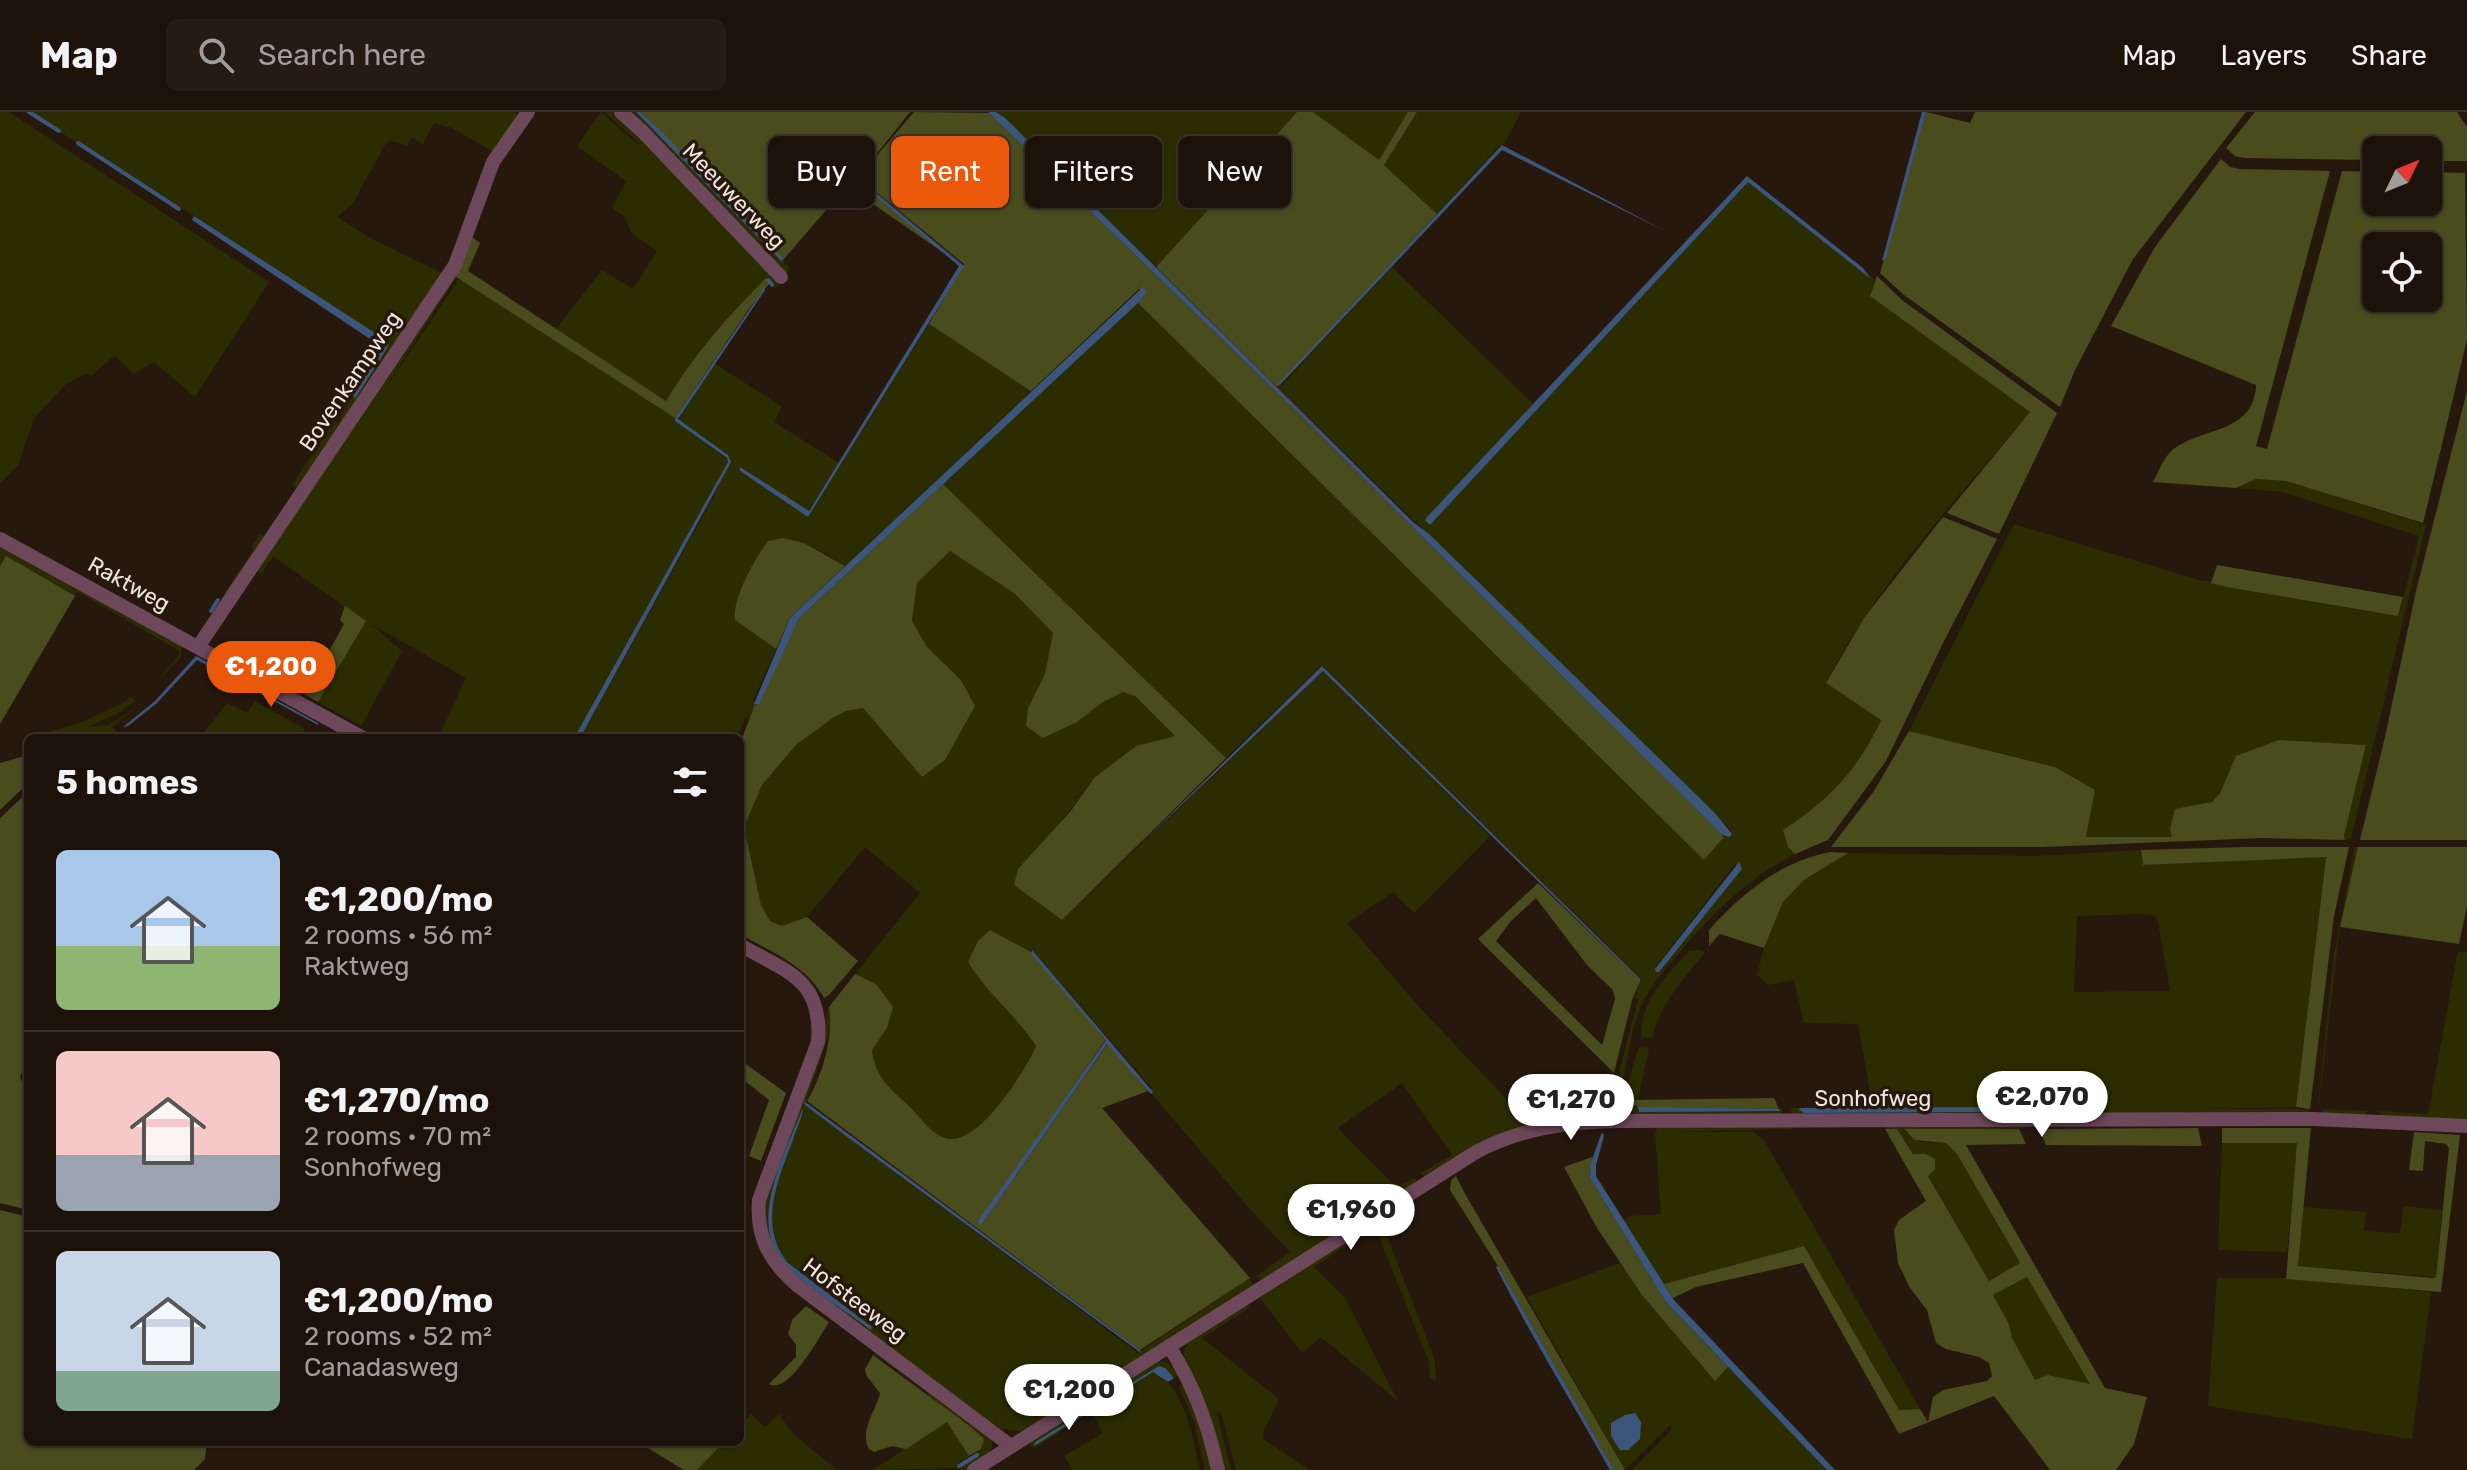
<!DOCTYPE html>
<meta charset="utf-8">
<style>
:root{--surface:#1d120a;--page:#251b13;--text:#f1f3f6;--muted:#a09e9c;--line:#3b322b;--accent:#ea580c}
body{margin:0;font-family:Rubik,sans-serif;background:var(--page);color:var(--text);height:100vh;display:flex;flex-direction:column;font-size:30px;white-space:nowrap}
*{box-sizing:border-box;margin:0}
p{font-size:26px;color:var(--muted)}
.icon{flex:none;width:44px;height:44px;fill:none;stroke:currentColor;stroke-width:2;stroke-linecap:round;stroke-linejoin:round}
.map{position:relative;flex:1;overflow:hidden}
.drawer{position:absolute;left:24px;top:622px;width:720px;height:712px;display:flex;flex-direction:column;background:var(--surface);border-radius:12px;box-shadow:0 2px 6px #0004,0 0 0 2px var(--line)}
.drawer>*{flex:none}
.guide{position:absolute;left:768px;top:24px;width:760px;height:72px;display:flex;gap:16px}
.needle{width:52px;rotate:47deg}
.tools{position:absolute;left:2362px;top:24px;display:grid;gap:16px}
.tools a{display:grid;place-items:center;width:80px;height:80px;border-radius:12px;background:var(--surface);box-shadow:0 2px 6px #0004,0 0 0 2px var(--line);font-size:40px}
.price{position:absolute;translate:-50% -68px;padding:0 18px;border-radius:28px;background:#fff;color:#222;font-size:26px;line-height:52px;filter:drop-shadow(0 2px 4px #0008)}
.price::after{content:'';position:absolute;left:50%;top:48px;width:24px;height:18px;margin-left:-12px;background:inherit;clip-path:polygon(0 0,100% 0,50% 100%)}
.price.on{background:var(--accent);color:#fff}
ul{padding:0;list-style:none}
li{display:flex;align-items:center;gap:24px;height:200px;padding:0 32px}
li+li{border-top:2px solid var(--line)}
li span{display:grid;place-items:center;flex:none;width:224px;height:160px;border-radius:12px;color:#555}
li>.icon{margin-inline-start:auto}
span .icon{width:96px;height:96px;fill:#fffc;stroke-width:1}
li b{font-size:34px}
h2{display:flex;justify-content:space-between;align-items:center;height:96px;padding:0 32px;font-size:34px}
.pill{padding:0 28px;border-radius:12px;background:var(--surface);box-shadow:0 2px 6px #0004,0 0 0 2px var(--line);font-size:28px;line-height:72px}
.pill.on{background:var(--accent);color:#fff}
header{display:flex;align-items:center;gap:48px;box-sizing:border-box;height:112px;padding:0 40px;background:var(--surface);border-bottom:2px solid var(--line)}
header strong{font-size:38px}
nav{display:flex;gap:44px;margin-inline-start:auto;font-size:28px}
.search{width:560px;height:72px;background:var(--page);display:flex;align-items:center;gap:20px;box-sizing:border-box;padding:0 28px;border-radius:12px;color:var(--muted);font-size:30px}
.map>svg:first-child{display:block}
</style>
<header>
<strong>Map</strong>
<div class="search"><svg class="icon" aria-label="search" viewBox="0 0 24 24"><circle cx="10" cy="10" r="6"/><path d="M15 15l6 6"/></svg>Search here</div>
<nav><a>Map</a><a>Layers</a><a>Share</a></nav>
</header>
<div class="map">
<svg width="2467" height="1358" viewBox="0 0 2467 1358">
<rect width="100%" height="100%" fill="#27180e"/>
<g fill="#2b2d01" fill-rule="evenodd">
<polygon points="0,0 9,0 269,170 195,285 154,250 133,262 115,243 91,264 87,261 65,273 34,306 18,353 0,372"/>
<polygon points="28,0 516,0 516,3 523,0 494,40 452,16 434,11 423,33 412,25 407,34 390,28 385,33 353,91 337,105 374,128 444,162 227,483 224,482 253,438 251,435 260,422 264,424 296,376 292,373 324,325 322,325 335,309 338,311 352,281 354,287 389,232 196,105"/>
<path d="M 601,0 L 638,33 L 640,32 L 604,0 L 617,0 L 775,163 L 778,172 L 775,177 L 773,171 L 766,166 C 725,207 696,239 666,289 L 556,217 L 602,158 L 633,177 L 657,139 L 631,121 L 625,105 L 612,96 L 626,69 L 577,34 Z"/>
<polygon points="626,0 636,0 646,9 780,149 783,148 790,156 785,164"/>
<polygon points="996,0 1297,0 1156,155"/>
<polygon points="1313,0 1408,0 1379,49"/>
<polygon points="1417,0 1521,0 1504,32 1499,34 1437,102 1384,53"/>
<path d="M 1748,70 L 1875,168 L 1870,184 L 2030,300 C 1960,383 1875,474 1826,571 L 1881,608 C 1857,658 1830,688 1783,718 L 1788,735 L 1795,742 C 1747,767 1713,801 1679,841 C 1663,860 1646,878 1638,902 C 1627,932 1626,976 1610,1003 L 1545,1009 L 1541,1004 L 1563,999 L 1602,999 L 1608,985 L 1605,997 L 1609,998 L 1638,888 L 1635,885 L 1640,867 L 1324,555 L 1321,554 L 1226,646 L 943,372 L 1138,191 L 1704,748 L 1724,725 L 1732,722 L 1730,717 L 1277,275 L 1281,274 L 1392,155 L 1533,292 L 1427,405 L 1430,413 ZM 1735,752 L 1742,757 L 1659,860 L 1656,860 L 1655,856 Z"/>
<polygon points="453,163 456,166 374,293 459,167 675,306 675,309 729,348 574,626 438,626 466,566 371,512 402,539 361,614 318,590 365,509 273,444 261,462 256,457"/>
<path d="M 929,212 L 1031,279 L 845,454 C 821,438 796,423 768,429 C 750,453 741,480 735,508 L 776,537 L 753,589 L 755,592 L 750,605 L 745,606 L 737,626 L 580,626 L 713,386 L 731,347 L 678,308 L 714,251 L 782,295 L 774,310 L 839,351 L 807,400 L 740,355 L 740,359 L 808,405 Z"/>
<polygon points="2256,367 2286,369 2426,413 2351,727 2345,728 2344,725 2366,633 2328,631 2236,644 2220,681 2212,690 2201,693 2173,725 2085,725 2095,678 2055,655 1909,619 2014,412 2199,468 2399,503 2419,424 2283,380 2236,376"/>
<polygon points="0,431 181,532 181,544 151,577 180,542 178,538 78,480 75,484 68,480 0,600"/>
<path d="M 950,439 L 1014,481 L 1053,521 L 1045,562 L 1028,596 L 1077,610 L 1103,590 L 1123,580 L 1135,584 L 1176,624 L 1136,634 L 1094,666 L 1014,773 L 1062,808 L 1323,559 L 1490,724 L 1414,801 L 1393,780 L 1347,811 L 1420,896 L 1531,1013 L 1426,1065 L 1421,1061 L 1452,1043 L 1402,971 L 1338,1016 L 1396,1075 L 1414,1066 L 1417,1071 L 1263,1169 L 1256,1164 L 1290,1140 L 1248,1095 L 1152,982 L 1151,975 L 1033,839 L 1022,837 L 1007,827 L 968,850 C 987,882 1016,903 1036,934 C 1025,959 977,1037 945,1026 C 930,1021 919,1003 908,993 C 889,976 875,964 872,938 L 887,916 L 876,872 L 855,862 L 920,781 L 865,735 L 807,805 L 782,814 L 770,809 L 761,794 L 744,715 L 762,673 L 796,633 L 834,605 L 846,599 L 863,596 L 922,665 L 945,648 L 975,594 L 961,568 L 927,535 L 912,509 L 917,471 Z"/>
<polygon points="129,585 136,588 118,601 88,615 109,613 136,596 111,615 126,626 28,626 80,611 125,590"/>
<polygon points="255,589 305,617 301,626 200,626 227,591 247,601"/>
<path d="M 2355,735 L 2358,735 L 2340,815 L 2319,991 L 2321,997 L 2368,999 L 2364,1003 L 2327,1002 C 2320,997 2319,994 2319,985 L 2334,843 Z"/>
<path d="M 2141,738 L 2143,753 L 2326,744 L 2296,995 L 2199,997 L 2310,997 L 2305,1002 L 2110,1002 L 2105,998 L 2098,997 L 2093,1002 L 1793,1003 L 1790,996 L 1800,996 L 1799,998 L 1804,1001 L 2000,1000 L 1991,995 L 1873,996 L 1858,912 L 1804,911 L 1794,868 L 1768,873 L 1757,863 L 1764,836 L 1783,790 L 1804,768 L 1848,741 L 2036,744 ZM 2146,802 L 2155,804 L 2158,810 L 2170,879 L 2074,880 L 2077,804 Z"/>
<path d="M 1699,838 L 1705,840 C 1683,868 1660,892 1652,926 L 1642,925 C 1638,891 1668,862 1689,839 Z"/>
<polygon points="2458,839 2467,841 2467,1009 2383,1004 2378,999 2428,1002"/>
<path d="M 829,895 L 831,908 L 827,928 L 805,993 L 1138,1241 L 1250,1166 L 1253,1175 L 1023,1319 L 999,1316 L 790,1162 L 771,1138 L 763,1093 ZM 804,997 C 790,1045 750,1103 787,1150 L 872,1215 L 861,1210 L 792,1158 C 744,1114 782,1045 804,997 Z"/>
<path d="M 1642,935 L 1649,936 L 1638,988 L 1632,991 L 1637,996 L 1782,996 L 1782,1003 L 1636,1004 C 1617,990 1633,957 1638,937 Z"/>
<polygon points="2021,1012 2023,1016 2019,1017 1905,1018 1920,1030 1946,1031 1957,1042 2020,1152 1989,1169 1928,1063 1936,1052 1927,1042 1913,1042 1897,1017 1885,1017 1885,1013"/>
<polygon points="1659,1013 1791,1013 1792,1017 1661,1020 1753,1020 1763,1027 1920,1297 1899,1298 1804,1134 1664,1172 1624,1109 1631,1104 1661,1102 1655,1020"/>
<polygon points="2222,1031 2298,1031 2287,1140 2218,1138"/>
<polygon points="2404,1094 2442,1098 2436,1165 2298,1154 2303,1095 2366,1100 2364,1119 2400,1121"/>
<polygon points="1367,1112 1379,1112 1385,1119 1435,1248 1436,1270 1430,1265 1429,1250 1376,1117 1368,1120"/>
<polygon points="1351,1122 1356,1127 1314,1155 1345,1186 1398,1289 1321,1225 1302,1241 1258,1183"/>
<polygon points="1620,1151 1642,1183 1715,1268 1728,1255 1827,1358 1632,1358 1672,1318 1670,1313 1625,1358 1527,1185"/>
<polygon points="2027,1165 2091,1273 2048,1263 2035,1269 2012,1226 2009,1212 1993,1183"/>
<polygon points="2217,1166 2285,1166 2431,1180 2412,1327 2208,1294"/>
<polygon points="1245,1191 1249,1196 1202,1226 1279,1287 1264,1319 1263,1327 1310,1358 1236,1358 1221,1300 1217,1301 1231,1358 1222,1358 1183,1241 1188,1230"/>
<path d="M 881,1240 L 992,1326 C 995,1343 978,1350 965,1358 L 953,1356 L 873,1358 L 947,1309 L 969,1344 L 957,1352 L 959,1355 L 977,1345 L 976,1341 L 981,1337 L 983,1326 L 929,1284 L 926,1279 L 878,1244 L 873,1243 Z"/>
<path d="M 1163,1249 C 1193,1259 1206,1330 1214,1358 L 1205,1358 L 1194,1310 L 1179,1275 L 1183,1272 L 1179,1263 L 1174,1266 L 1159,1254 L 1033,1337 L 1028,1329 L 1155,1250 Z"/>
<path d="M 1153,1260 C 1185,1273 1193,1328 1200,1358 L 1073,1358 L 1064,1344 L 1103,1321 L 1091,1299 Z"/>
<polygon points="751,1302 765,1315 779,1302 792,1321 837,1358 697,1358 724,1330 740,1330 740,1314"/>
</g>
<g fill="#494c1d" fill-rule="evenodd">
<polygon points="640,0 910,0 856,68 914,0 989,1 1298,301 1724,725 1704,748 1138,191 1146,182 1139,177 1031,279 929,212 964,152 864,70 863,74 951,146 847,74 783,148"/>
<polygon points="1297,0 1313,0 1379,48 1408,0 1417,0 1384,53 1437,102 1277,275 1156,155"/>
<polygon points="1926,0 1970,11 1975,0 2246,0 2133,147 2075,258 2060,295 1904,183 1880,161"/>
<polygon points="2255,0 2457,0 2467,15 2467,49 2428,49 2428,38 2376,38 2376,48 2244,46 2235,44 2226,36"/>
<path d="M 2221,47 L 2230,55 L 2240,57 L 2330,59 L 2256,334 L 2267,337 L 2342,59 L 2376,60 L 2376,90 L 2428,90 L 2428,60 L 2465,61 L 2467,228 L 2423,411 L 2286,369 L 2256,367 L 2236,376 L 2153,370 C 2160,357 2165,341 2178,334 C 2209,315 2254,319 2256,273 L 2111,214 L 2155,135 ZM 2428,134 L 2428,186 L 2376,186 L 2376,134 Z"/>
<path d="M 471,124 L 480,131 L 468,159 L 666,289 C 696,240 726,206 766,166 L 769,172 L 751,194 L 675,306 L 453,163 Z"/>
<polygon points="1877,164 1902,188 2057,301 1999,422 1947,401 2030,300 1870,184"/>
<polygon points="2467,279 2467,728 2360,728 2385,625 2416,479"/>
<path d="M 943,372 L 1226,646 L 1062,808 L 1014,773 L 1018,757 L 1070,700 L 1094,666 L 1136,634 L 1175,624 L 1135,584 L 1123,580 L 1103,590 L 1077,610 L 1043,626 L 1026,614 L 1028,596 L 1045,562 L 1053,521 L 1014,481 L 950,439 L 917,471 L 912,509 L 927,535 L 961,568 L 975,594 L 945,648 L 922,665 L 863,596 L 846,599 L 834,605 L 796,633 L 762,673 L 744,715 L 761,793 L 770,809 L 782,814 L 807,805 L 858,849 L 829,883 L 824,886 C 806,853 771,840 740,822 L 740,632 L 755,592 L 757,594 L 799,506 Z"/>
<path d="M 1943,405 L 1997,427 L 1944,529 L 1886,649 L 1828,728 L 1795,742 L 1788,735 L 1783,718 C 1829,688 1857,659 1881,608 L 1826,571 L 1864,506 Z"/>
<path d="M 783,426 L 804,431 L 845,454 L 790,506 L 776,537 L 735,508 C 732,487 755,446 768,429 Z"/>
<polygon points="6,444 75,484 0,612 0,454"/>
<polygon points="2217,453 2403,485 2398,504 2227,475 2211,471"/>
<path d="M 345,494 L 366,509 L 318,590 L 241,547 L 251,542 L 257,543 C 268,549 280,558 291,562 C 317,571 334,529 344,512 L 340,508 Z"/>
<polygon points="1909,619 2055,655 2095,678 2086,725 2172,725 2170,717 2175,697 2212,690 2220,681 2236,644 2279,628 2366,633 2344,724 2345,728 2262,726 2043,735 1831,735 1874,679"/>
<polygon points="28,643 28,671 0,698 0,651"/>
<polygon points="28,680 28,941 20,966 28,981 28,1098 0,1091 0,706"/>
<polygon points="2244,735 2349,735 2334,804 2310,997 2296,995 2326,745 2143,753 2141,738"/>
<polygon points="2358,735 2467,735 2467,794 2459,832 2340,815"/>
<path d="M 1830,740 L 1848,741 L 1804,768 L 1783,790 L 1764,836 L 1720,822 L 1709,834 L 1709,818 C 1742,781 1780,750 1830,740 Z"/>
<path d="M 1538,771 L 1640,869 L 1632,888 L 1614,961 L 1478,827 ZM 1536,786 L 1587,853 L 1613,878 L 1615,887 L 1602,933 L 1496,829 L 1510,810 Z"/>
<path d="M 990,818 L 1031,840 L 1106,927 L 978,1112 L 983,1111 L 1108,931 L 1148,979 L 1102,996 L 1250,1166 L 1140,1238 L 807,989 C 822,964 834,925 829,895 L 855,862 L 876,872 L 893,895 L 887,916 L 872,938 C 875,964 889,976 908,993 C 919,1003 930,1021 945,1026 C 977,1037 1025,959 1036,934 C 1016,903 987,882 968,850 L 978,829 Z"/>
<polygon points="740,948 786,981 761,1049 749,1044 769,988 740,965"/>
<polygon points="1774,986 1779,997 1638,996 1632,991 1634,988"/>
<polygon points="2198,1016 2202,1034 2046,1033 2039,1017"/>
<polygon points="2222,1016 2311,1016 2298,1154 2433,1166 2436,1165 2449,1036 2446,1032 2425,1029 2423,1059 2409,1058 2414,1020 2460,1023 2441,1180 2286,1167 2297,1031 2222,1031"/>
<path d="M 1885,1017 L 1897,1017 L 1913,1042 L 1926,1042 L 1935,1047 L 1935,1057 L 1928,1064 L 1989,1169 L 2020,1151 L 1957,1042 L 1946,1031 L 1914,1028 L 1905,1017 L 2019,1017 L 2026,1032 L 1966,1033 L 2105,1276 L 2147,1285 L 2134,1332 L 2116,1358 L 2050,1358 L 1994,1284 L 1899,1322 L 1803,1151 L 1696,1175 L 1673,1186 L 1664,1172 L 1804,1134 L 1899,1298 L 1920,1297 L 1928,1310 L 1933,1285 L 1943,1278 L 1987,1269 L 1992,1264 L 1989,1251 L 1979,1245 L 1946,1237 L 1936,1231 L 1927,1198 L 1910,1176 L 1898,1151 L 1894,1118 L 1899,1108 L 1926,1089 ZM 2027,1165 L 2090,1272 L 2048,1263 L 2035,1268 L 2012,1226 L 2009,1212 L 1993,1183 Z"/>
<polygon points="1592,1045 1590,1066 1665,1189 1728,1255 1715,1269 1642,1183 1597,1116 1564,1055"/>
<polygon points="1456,1064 1464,1080 1625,1358 1614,1358 1498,1154 1450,1078 1451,1068"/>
<polygon points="0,1098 28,1105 28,1330 207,1330 205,1347 194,1358 0,1358"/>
<path d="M 806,1194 L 829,1210 C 819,1225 789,1283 769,1272 L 796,1245 L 796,1233 L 788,1222 L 792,1208 Z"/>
<path d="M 873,1243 L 971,1315 L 984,1327 L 981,1337 L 969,1344 L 947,1310 L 906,1337 L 892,1334 L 874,1340 L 869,1337 C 859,1318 876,1299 880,1281 L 866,1263 L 865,1257 Z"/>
<polygon points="638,1330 724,1330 697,1358 684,1358"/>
</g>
<g fill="#3c567b">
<polygon points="636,0 640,0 659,17 783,146 782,150"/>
<polygon points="988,0 996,0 1005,6 1413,410 1429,422 1714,700 1732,722 1729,725 1722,723 1298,301"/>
<polygon points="1922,0 1926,0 1886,146 1882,149"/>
<polygon points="1502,33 1665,119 1502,38 1279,274 1279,271"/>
<polygon points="1747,64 1863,156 1871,167 1748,70 1430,413 1425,408 1427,405"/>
<polygon points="863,70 964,154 808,405 740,359 740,355 809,399 959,154 863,74"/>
<polygon points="194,104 386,228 389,232 386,238 355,287 352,281 382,235 192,108"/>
<polygon points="1144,174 1146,182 1138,191 799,506 759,593 754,592 790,506"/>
<polygon points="765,175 765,178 678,307 728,343 731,350 580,626 574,626 728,350 727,346 675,309 675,306"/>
<polygon points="196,544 318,611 318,613 197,548 157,591 128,614 123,615 155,589"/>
<polygon points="1322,554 1640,867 1640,869 1323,559 1135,737"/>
<polygon points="1739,750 1742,757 1659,860 1656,860 1655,857"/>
<polygon points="1032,838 1153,980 1151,982 1107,932 983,1111 979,1113 978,1109 1106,928 1031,842"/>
<polygon points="804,989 1140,1238 1141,1241 850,1027 805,993"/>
<polygon points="1638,995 1779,997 1780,999 1639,1000"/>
<polygon points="1991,995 2001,998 1997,1000 1804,1001 1799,998 1800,996"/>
<path d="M 803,996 C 803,1004 797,1015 794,1025 C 779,1066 757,1111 787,1150 L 872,1215 L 871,1218 C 842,1196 806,1176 782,1149 C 748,1107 786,1039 803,996 Z"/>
<polygon points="1602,1020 1604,1024 1596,1053 1596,1064 1674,1188 1835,1358 1827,1358 1665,1189 1590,1066 1591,1050"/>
<path d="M 1498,1154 L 1614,1358 L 1610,1358 C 1572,1290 1531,1224 1496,1155 Z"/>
<polygon points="1159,1254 1165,1256 1174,1266 1168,1270 1153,1260 1034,1334 1035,1330"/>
<polygon points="1635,1301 1641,1310 1640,1327 1628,1338 1620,1338 1611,1324 1611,1311 1625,1303"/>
</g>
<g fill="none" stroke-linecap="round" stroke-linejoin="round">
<g stroke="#3c567b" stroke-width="4">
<polyline points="29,0 59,19"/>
<polyline points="78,31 179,97"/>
<polyline points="768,168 772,173"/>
<polyline points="211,499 218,488"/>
<polyline points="959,1354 977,1343"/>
</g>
<g stroke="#6d475a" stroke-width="14">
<polyline points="621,0 643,20 781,165"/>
<polyline points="0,427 363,626"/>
<polyline points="198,535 455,153 493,50 528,0"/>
<path d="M 740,833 C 787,860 823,867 818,930 L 759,1088 C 756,1126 770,1150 798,1174 L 1011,1334"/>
<path d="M 1169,1234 C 1194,1274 1208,1312 1218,1358"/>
<path d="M 974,1358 L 1476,1040 C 1522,1016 1566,1010 1618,1009 L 2314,1007 L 2467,1014"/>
</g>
</g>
<g text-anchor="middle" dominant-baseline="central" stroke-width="7" stroke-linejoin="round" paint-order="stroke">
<g font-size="22" fill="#f1e6df" stroke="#27180e">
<text transform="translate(734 84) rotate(46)">Meeuwerweg</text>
<text transform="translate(350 269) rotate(-56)">Bovenkampweg</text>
<text transform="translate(129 472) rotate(29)">Raktweg</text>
<text x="1873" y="986">Sonhofweg</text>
<text transform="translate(855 1188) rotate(37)">Hofsteeweg</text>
</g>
</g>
</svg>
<div class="tools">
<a><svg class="needle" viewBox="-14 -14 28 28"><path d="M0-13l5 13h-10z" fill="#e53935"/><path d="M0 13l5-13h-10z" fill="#a09e9c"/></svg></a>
<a><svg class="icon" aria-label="locate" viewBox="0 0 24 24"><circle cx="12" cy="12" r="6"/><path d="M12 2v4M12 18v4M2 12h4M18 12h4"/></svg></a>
</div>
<b class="price on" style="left:271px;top:597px">€1,200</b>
<b class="price" style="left:2042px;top:1027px">€2,070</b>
<b class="price" style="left:1571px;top:1030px">€1,270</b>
<b class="price" style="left:1351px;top:1140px">€1,960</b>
<b class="price" style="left:1069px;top:1320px">€1,200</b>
<div class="guide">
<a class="pill">Buy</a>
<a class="pill on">Rent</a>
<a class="pill">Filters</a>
<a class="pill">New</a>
</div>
<section class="drawer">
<h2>5 homes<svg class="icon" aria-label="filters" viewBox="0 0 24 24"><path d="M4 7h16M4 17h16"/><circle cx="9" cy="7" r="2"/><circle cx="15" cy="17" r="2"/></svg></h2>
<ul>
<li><span style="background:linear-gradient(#a9c7e8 60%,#8fb573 0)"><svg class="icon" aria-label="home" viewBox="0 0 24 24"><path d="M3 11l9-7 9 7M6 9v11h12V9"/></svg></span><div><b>€1,200/mo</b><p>2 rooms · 56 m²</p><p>Raktweg</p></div></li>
<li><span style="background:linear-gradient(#f6c9c9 65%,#9aa5b1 0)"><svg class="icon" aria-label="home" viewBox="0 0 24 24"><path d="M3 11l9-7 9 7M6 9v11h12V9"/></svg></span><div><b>€1,270/mo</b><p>2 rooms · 70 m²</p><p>Sonhofweg</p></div></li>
<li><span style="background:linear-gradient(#c9d6e8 75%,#7fa58c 0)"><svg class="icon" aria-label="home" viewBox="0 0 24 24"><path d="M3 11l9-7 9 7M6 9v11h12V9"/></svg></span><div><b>€1,200/mo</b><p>2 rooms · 52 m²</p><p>Canadasweg</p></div></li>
</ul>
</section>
</div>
